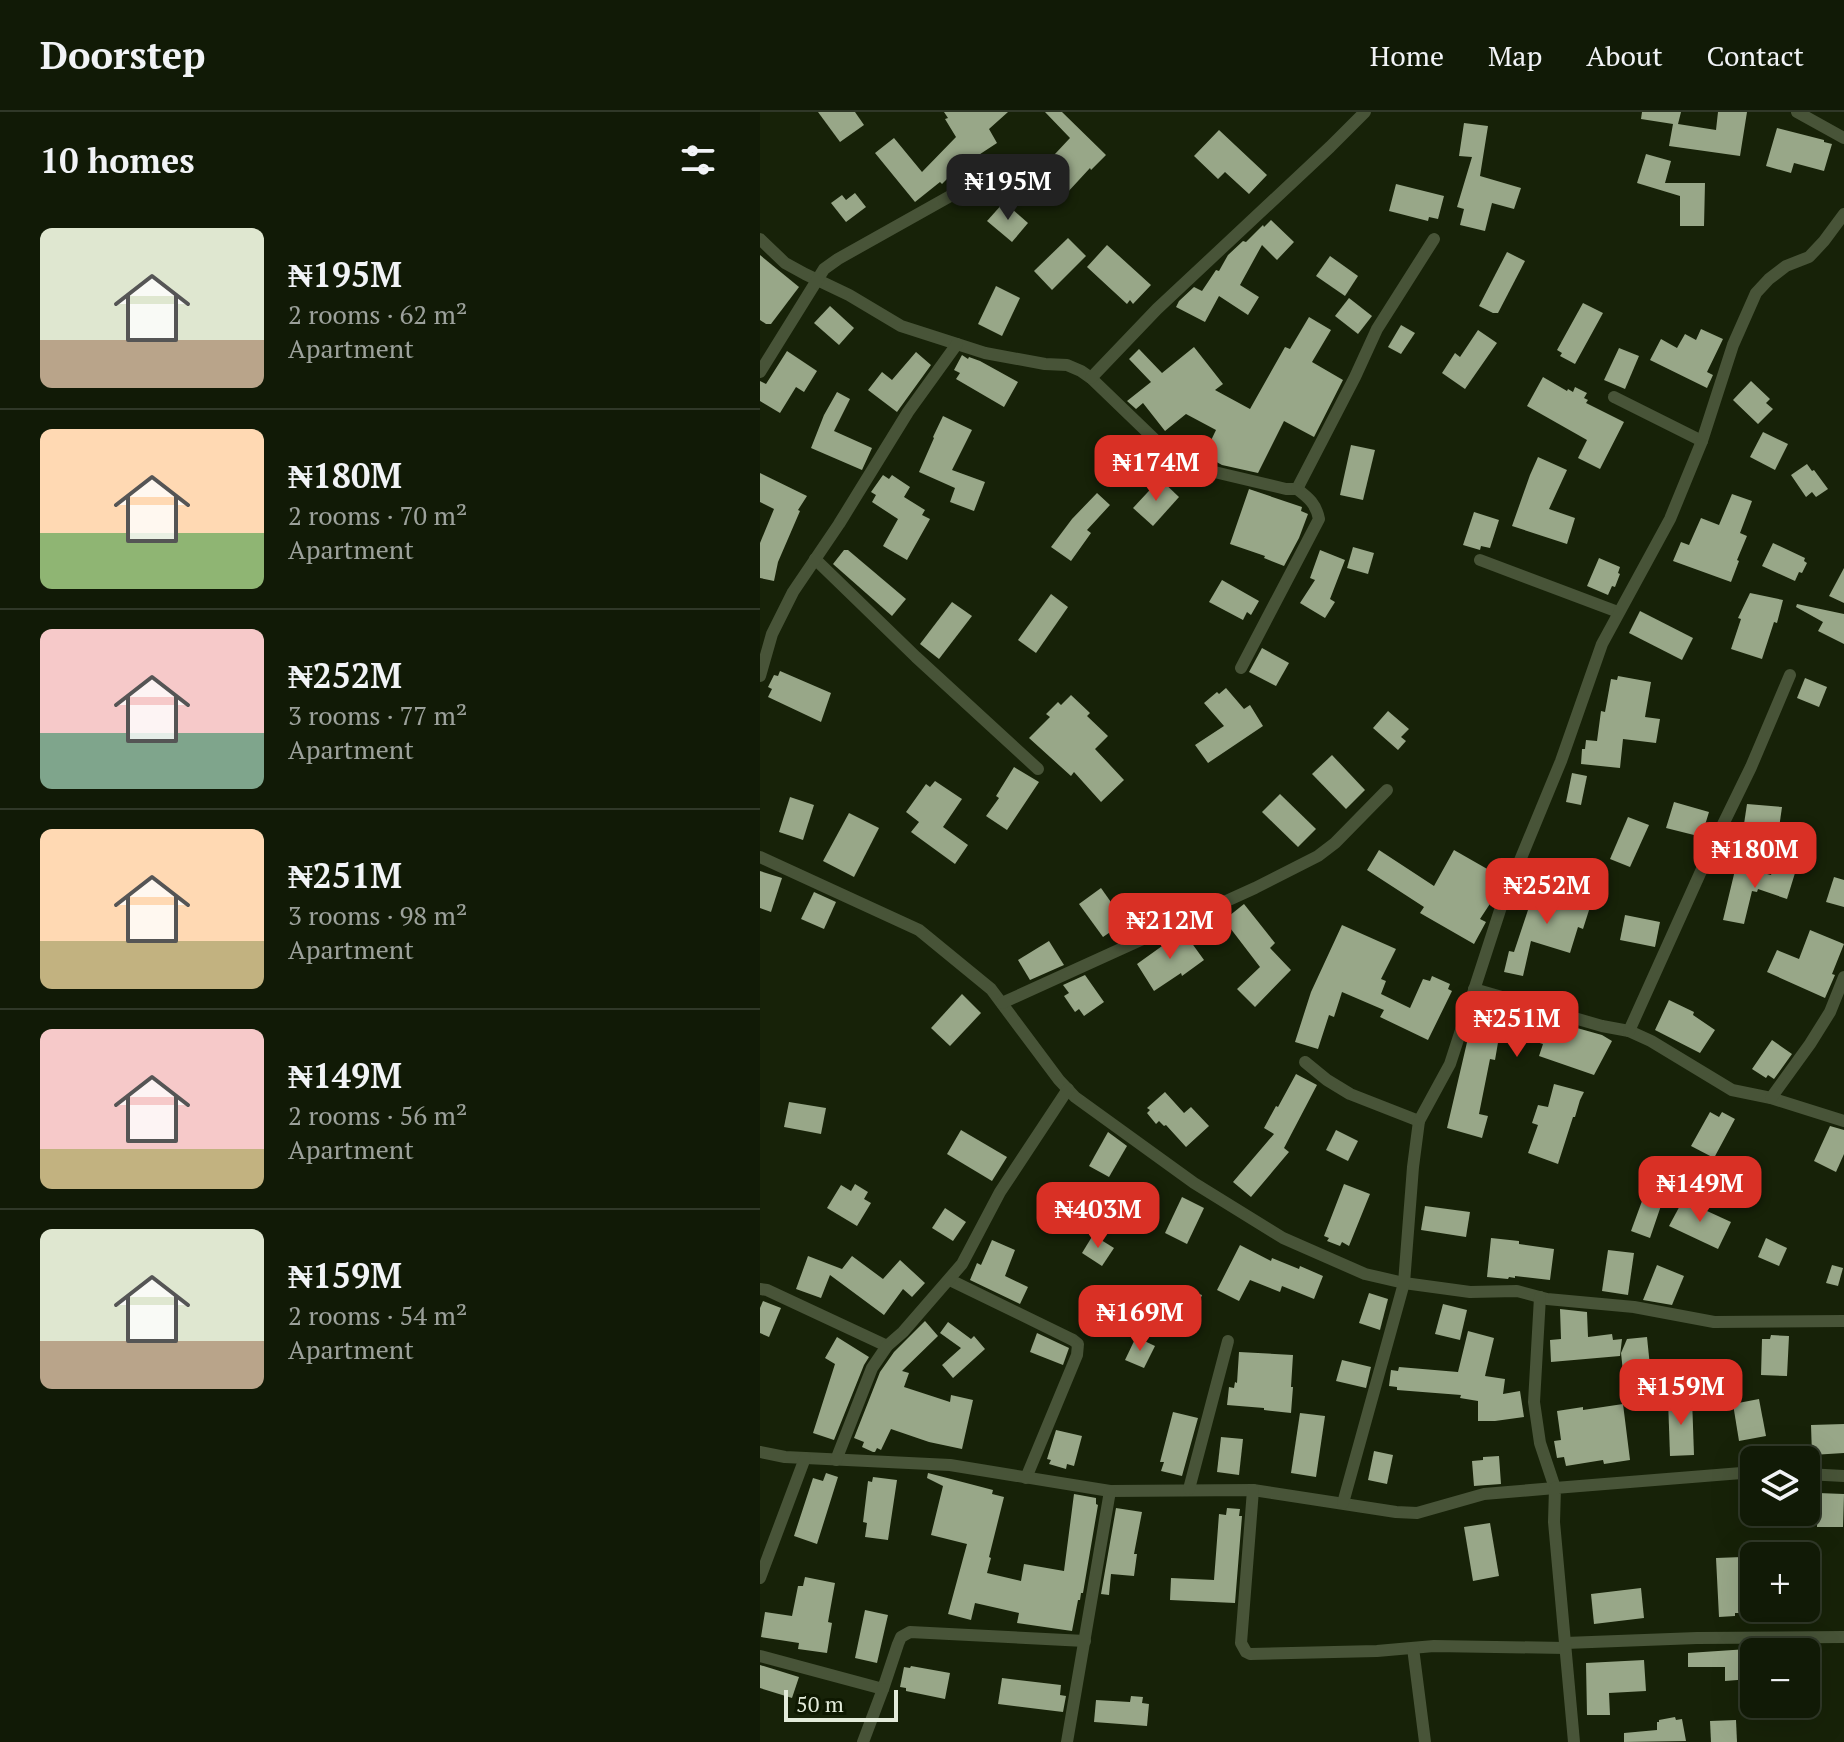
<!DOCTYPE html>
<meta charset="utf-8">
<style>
:root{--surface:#111a06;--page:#1e2714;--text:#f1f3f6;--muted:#9ca19b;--line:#303828;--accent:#d93025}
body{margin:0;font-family:"PT Serif",serif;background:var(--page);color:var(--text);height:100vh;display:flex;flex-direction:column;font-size:30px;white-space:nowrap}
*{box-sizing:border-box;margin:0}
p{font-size:26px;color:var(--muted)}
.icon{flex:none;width:44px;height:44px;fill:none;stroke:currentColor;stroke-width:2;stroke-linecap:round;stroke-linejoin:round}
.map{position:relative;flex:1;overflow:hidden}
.details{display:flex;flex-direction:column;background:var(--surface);width:760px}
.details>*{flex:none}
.tools{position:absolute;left:980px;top:1334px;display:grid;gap:16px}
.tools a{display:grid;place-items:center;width:80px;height:80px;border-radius:12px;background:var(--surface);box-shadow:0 8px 32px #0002,0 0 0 2px var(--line);font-size:40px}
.scale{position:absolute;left:24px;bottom:20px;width:114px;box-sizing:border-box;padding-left:8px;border:4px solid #e3ebda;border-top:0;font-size:22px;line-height:28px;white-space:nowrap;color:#e3ebda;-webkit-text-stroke:6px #0e1801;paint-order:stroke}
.price{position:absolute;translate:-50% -68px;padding:0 18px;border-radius:16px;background:var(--accent);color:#fff;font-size:26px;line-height:52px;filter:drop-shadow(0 2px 4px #0008)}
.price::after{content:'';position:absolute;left:50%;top:48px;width:24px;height:18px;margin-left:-12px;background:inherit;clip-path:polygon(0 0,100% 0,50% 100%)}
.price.active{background:#222;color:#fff}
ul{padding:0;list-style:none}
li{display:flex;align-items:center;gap:24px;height:200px;padding:0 40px}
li+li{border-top:2px solid var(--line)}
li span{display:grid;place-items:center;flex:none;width:224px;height:160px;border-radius:12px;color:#555}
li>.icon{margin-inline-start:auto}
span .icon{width:96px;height:96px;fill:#fffc;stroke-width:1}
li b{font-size:34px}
h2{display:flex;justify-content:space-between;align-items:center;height:96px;padding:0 40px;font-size:34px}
header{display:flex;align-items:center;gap:48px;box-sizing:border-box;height:112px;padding:0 40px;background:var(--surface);border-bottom:2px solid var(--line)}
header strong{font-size:38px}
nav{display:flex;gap:44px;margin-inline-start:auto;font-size:28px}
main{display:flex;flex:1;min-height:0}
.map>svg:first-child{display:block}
</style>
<header>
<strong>Doorstep</strong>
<nav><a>Home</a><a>Map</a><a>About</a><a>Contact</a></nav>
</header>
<main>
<section class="details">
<h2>10 homes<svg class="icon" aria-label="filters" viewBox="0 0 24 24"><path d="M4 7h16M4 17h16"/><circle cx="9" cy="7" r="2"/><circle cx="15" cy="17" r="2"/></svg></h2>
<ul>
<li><span style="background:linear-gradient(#dfe7d0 70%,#b9a48a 0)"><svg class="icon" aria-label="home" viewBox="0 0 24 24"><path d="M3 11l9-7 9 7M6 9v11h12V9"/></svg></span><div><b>₦195M</b><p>2 rooms · 62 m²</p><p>Apartment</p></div></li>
<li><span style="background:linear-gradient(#ffd9b3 65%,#8fb573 0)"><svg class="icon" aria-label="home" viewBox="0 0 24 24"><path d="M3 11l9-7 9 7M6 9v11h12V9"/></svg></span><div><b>₦180M</b><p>2 rooms · 70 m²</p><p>Apartment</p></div></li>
<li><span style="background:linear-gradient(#f6c9c9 65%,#7fa58c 0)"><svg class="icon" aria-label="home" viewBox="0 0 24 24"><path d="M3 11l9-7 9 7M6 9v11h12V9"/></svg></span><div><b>₦252M</b><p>3 rooms · 77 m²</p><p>Apartment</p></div></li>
<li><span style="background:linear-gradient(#ffd9b3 70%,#c2b280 0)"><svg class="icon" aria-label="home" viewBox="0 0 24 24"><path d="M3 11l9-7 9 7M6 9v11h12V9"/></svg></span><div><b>₦251M</b><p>3 rooms · 98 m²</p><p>Apartment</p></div></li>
<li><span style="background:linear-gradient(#f6c9c9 75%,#c2b280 0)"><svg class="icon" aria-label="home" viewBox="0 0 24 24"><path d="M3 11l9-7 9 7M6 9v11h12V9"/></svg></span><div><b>₦149M</b><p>2 rooms · 56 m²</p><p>Apartment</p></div></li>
<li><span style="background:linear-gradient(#dfe7d0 70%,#b9a48a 0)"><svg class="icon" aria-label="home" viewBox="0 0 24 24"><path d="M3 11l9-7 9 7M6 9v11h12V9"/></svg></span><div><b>₦159M</b><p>2 rooms · 54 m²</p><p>Apartment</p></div></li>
</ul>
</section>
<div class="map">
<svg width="1084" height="1630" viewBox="0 0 1084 1630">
<rect width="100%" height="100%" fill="#172208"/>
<g fill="#98a788">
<polygon points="58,0 95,0 104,13 80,30"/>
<polygon points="184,0 248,0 229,17 237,31 211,48 209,45 182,72 180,70 155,90 115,41 134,26 162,60 196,25 185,7 188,6"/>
<polygon points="285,0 302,0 346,43 331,58 330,56 306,82 280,58 310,26"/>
<polygon points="882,0 921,0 918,12 956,18 958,0 987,0 980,44 909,34 913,12 881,7"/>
<polygon points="704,11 728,14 720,64 761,76 754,97 732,91 725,119 700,113 704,97 697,95 712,45 699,44"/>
<polygon points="1017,16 1064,28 1064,30 1072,32 1064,59 1034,51 1031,61 1006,54"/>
<polygon points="459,18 507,63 489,82 465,60 458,67 434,44"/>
<polygon points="886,42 911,49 905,71 945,71 944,114 920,114 920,84 877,71"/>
<polygon points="636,72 684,84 678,107 669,105 668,109 629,99"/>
<polygon points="95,81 106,95 86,110 71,91 82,83 86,88"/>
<polygon points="244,90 268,111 252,130 227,109"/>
<polygon points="511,108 534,130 517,148 502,133 480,173 499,185 488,203 459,184 445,210 416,195 419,189 434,175 442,179 456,158 459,159 468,143 483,129 486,130 503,113 504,115"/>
<polygon points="308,126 326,144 292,178 274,159"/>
<polygon points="347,133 391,173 373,192 370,188 367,192 327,155"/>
<polygon points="747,140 765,149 738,201 733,201 719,194"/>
<polygon points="0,143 39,175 11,212 6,212 0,208"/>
<polygon points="570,144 598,164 585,184 556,164"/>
<polygon points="236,174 260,186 242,224 218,212"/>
<polygon points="589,186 612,204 598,222 575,204"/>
<polygon points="823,191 843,201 815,252 800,244 802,241 797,238"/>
<polygon points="70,194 94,216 79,233 54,211"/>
<polygon points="549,205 571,218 552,250 583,268 554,325 524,309 498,361 462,353 444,343 456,318 426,302 405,319 383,291 376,297 367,289 391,270 369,247 379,237 402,261 434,235 463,272 455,278 490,297 525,235 530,237"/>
<polygon points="641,213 655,221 641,242 628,235"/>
<polygon points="941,217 963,227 947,260 953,263 947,276 890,248 901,227 917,236 925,222 936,228"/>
<polygon points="718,218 737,231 705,277 682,261 695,241 700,245"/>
<polygon points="859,236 879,244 865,277 844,268"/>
<polygon points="27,239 57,259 44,280 36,275 20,301 0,289 0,269 6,272"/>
<polygon points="156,240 171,253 137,300 108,278 122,260 132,268"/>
<polygon points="202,243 208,247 209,245 220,249 258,270 244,295 196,267 200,261 194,258"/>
<polygon points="783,265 807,279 808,277 813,280 815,275 827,281 824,286 828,288 826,291 864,310 840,357 818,346 827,328 767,294"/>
<polygon points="991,269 1010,287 1006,291 1013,297 998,312 973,288"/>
<polygon points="77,280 90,287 74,319 112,336 102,358 51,336 64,303"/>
<polygon points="183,304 212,318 192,358 225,370 214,399 190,390 195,376 159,360 174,326 173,325"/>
<polygon points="1003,320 1028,332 1015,358 990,345"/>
<polygon points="591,333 615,338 603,388 580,383"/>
<polygon points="778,345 807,358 789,397 815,406 807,432 752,414 770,363"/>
<polygon points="1047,352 1052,359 1054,358 1068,377 1056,385 1052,380 1046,385 1031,363"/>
<polygon points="0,361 47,384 38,398 40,399 18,450 14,469 0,466 0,431 14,397 0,390"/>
<polygon points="123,363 129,367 132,363 150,375 144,385 165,398 162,403 170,407 147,448 123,434 138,407 112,390 116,383 111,380"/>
<polygon points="400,367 419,385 393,414 373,396"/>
<polygon points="489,377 542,395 541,399 548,402 539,426 524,454 504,446 505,444 470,432"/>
<polygon points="337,381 350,393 327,418 331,421 311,449 291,435 312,407"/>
<polygon points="972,382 992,389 980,421 987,424 977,448 979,449 971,470 913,449 921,430 929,433 941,406 959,413"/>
<polygon points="714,400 739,408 730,436 721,434 720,438 703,433"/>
<polygon points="1013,431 1045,446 1044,449 1047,451 1042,461 1039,460 1035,469 1002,454"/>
<polygon points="593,435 614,441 608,462 587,456"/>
<polygon points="84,438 88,438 146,487 132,504 73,452"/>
<polygon points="560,438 585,448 570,487 575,490 565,506 540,491 555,468 550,466"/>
<polygon points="839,446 860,455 858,461 860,462 855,475 852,474 848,483 827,474"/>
<polygon points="1084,456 1084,491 1069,484"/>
<polygon points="462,468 499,489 491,503 487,500 483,508 449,490"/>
<polygon points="990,481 1023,488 1017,511 1014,510 1002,547 971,537 981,507 978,506"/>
<polygon points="291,482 308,495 276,541 258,528"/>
<polygon points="192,490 212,504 179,547 160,532"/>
<polygon points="1037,492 1084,502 1084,532 1058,519 1063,510 1036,495"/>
<polygon points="880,499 933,526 922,548 869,521"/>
<polygon points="502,536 529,551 516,574 489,560"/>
<polygon points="20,559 71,581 61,610 8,585 12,577 8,575 14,563 18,564"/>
<polygon points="858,564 891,570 885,605 900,607 896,631 863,627 860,656 821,652 822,637 825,637 826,628 837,629 841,599 845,600 851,567 857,568"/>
<polygon points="1045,566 1067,575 1059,595 1037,586"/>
<polygon points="466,576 484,597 490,593 503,614 448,651 435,633 464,614 444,591 457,580 459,582"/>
<polygon points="311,583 330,601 327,604 348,624 335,637 364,668 341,690 314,660 311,664 269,626 290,605 286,602 298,590 301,593"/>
<polygon points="628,599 649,617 641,625 646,629 638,638 613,616"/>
<polygon points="572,643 605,678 586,697 552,662"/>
<polygon points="254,655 279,670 247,718 226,704 239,686 236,684"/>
<polygon points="812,661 827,664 821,693 806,690"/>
<polygon points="175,669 202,687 183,715 208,733 195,752 151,720 159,710 146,700 166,672 170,675"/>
<polygon points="520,682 556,717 538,735 502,700"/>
<polygon points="30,685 54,693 43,728 19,720"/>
<polygon points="914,690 949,700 945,713 942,712 938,724 906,716"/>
<polygon points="987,692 1022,695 1019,716 984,712"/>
<polygon points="89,701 119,716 94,765 63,749"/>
<polygon points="868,705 889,713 870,755 850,747"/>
<polygon points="619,738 674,774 694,738 743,766 737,781 720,807 726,810 714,832 660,801 664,795 607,758"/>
<polygon points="976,754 1011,763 1014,754 1035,761 1027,787 998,777 997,780 992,779 984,812 963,808"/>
<polygon points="0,759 22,766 11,800 0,796"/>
<polygon points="1074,765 1084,768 1084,795 1066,790"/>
<polygon points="770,774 830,795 823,817 818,815 810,841 771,829 763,864 744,860 749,839 754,840 768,798 765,797 768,789 765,788"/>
<polygon points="341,776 365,810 343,825 319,792"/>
<polygon points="54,780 76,790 64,817 41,807"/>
<polygon points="484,792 515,831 510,836 531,858 495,895 477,877 500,855 464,808"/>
<polygon points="865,803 900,810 895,835 860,828"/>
<polygon points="582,813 636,837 621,867 626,869 621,882 650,896 663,867 670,869 672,864 690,872 688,877 692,879 668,928 620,905 624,898 582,880 574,905 569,903 558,937 535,930 551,880"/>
<polygon points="1050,818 1084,832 1072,862 1075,863 1065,886 1007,860 1017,838 1039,847"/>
<polygon points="423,819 444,848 422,864 421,861 394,879 377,852"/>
<polygon points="289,829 304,853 270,868 258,848"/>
<polygon points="325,863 344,890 324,904 319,897 315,900 304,884 309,881 303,873"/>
<polygon points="202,882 221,901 190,934 171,916"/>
<polygon points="909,888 934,900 933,903 955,918 940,941 895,918"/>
<polygon points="730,893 791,911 792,909 842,923 852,929 834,963 779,944 783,932 740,919 735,948 730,947 719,1002 728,1004 722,1026 687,1016 708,926 710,926 711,922 721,924"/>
<polygon points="1012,928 1032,942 1014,967 1008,963 1006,966 992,957"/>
<polygon points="536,962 557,973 524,1036 529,1040 491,1085 473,1070 514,1022 504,1016 516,994 518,995"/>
<polygon points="794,972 824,980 820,988 815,1005 813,1005 798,1052 768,1041 778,1013 772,1011 778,993 788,995"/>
<polygon points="405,980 424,1001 431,995 449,1014 426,1035 406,1013 404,1014 399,1009 396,1012 387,1001 390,998 387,996"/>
<polygon points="29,990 66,996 61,1022 24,1015"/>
<polygon points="950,1000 959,1005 962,1000 975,1007 954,1046 931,1034"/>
<polygon points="1070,1014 1084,1018 1084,1042 1076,1060 1054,1049"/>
<polygon points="201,1018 247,1045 232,1069 187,1042"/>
<polygon points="576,1018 598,1029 588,1049 566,1038"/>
<polygon points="348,1020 367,1034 349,1065 329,1054"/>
<polygon points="946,1046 974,1060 962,1081 935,1066"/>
<polygon points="894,1067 908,1073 890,1126 871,1119 889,1070 892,1071"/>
<polygon points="95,1072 108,1080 104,1087 111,1091 97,1114 67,1096 81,1073 91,1079"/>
<polygon points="584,1072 610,1082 589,1134 582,1130 580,1134 567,1129 569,1126 564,1124"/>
<polygon points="422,1085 444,1096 427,1132 405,1121"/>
<polygon points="923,1088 971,1110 958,1137 909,1114"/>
<polygon points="665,1094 710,1100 706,1125 661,1118"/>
<polygon points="185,1096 206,1110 193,1129 172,1116"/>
<polygon points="333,1123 354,1136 342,1154 322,1141"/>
<polygon points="731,1126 759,1129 759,1132 794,1137 790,1168 755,1164 755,1166 749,1165 748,1167 727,1165"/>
<polygon points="1006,1126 1027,1136 1019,1154 998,1145"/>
<polygon points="232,1128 255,1138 245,1164 268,1175 260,1192 210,1168 217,1151 221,1153"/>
<polygon points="480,1133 511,1149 512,1146 539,1157 540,1154 563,1164 554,1187 522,1174 520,1180 490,1168 479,1189 457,1178"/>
<polygon points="848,1138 874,1141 868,1183 842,1179"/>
<polygon points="48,1144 82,1157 92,1144 123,1167 140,1148 165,1171 152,1185 143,1177 124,1203 70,1163 61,1186 36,1177"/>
<polygon points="897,1153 924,1164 912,1193 883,1188"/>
<polygon points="1072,1153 1083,1156 1078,1174 1066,1171"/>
<polygon points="419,1175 442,1183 428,1219 405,1210"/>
<polygon points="609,1181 628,1187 620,1218 599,1211"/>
<polygon points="3,1189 21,1196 9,1225 0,1221 0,1196"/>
<polygon points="683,1192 707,1198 700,1228 675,1222"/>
<polygon points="800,1197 827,1200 828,1225 852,1222 853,1228 862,1227 860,1244 791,1250 790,1228 801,1227"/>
<polygon points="165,1209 178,1224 142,1259 149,1261 144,1275 190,1290 191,1283 213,1288 202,1337 169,1330 131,1317 121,1338 117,1336 115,1340 113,1340 102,1335 104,1330 94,1326 120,1260 134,1240"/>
<polygon points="188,1210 211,1227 214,1224 225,1237 193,1266 182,1253 201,1236 180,1221"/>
<polygon points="708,1219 734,1226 725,1264 745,1267 743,1282 760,1279 764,1305 735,1309 718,1309 718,1289 700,1286 701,1283 637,1278 637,1275 629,1274 631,1258 638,1259 639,1255 698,1260"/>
<polygon points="277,1221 309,1236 303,1253 270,1240"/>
<polygon points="1011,1223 1029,1224 1027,1264 1001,1263 1002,1227 1010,1227"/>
<polygon points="77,1225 109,1245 104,1253 74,1328 53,1321 75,1252 65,1246"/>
<polygon points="376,1225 395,1234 384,1256 365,1248"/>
<polygon points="887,1225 893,1284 866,1287 861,1241 867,1227"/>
<polygon points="479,1240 533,1243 531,1275 533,1275 531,1301 504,1298 504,1296 467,1293 469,1275 474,1276 475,1270 477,1271"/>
<polygon points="582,1248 611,1255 606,1276 576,1269"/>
<polygon points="932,1286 934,1343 910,1344 908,1287"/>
<polygon points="999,1287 1006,1324 979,1329 973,1292"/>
<polygon points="863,1292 870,1348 844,1352 843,1348 806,1354 804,1345 797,1346 794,1329 801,1328 797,1299 823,1295 823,1298"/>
<polygon points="413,1300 438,1306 422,1364 401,1359 404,1350 400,1350"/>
<polygon points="540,1301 565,1304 556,1365 531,1361"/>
<polygon points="1084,1312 1084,1341 1052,1343 1051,1313"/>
<polygon points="296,1318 322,1324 314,1354 307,1352 306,1357 289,1352 291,1348 287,1347"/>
<polygon points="461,1325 483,1327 479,1363 457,1360"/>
<polygon points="614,1339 633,1343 627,1372 608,1368"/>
<polygon points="739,1344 741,1372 714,1374 712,1349 723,1348 723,1345"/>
<polygon points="66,1361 78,1365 57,1432 34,1424 53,1366 63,1369"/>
<polygon points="168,1361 233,1378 232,1382 244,1385 229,1445 231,1446 227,1461 261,1469 264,1452 304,1459 314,1382 336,1386 336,1392 338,1393 323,1481 321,1481 320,1488 318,1488 312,1519 257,1511 259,1501 215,1491 211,1508 188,1502 207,1432 171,1423 183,1374 167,1366"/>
<polygon points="113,1365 137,1368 128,1428 105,1425 107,1411 103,1410 108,1369 112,1370"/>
<polygon points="1058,1381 1084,1382 1083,1415 1057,1415"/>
<polygon points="356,1396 382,1400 374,1442 377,1442 374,1464 351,1462 349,1483 341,1482"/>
<polygon points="467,1396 480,1397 479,1404 482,1404 475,1491 410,1488 411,1466 454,1468 459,1402 466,1403"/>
<polygon points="730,1411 739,1464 713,1469 704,1415"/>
<polygon points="982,1445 984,1501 975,1501 975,1504 959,1505 956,1446"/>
<polygon points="45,1465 75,1471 68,1510 72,1511 67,1541 38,1537 39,1531 1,1525 5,1500 32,1504 38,1474 43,1474"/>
<polygon points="881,1476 884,1506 834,1512 831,1482"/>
<polygon points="105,1498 128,1503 117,1551 95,1546"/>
<polygon points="988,1537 990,1567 965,1569 965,1555 928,1555 928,1541"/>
<polygon points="884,1548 886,1579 849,1581 850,1603 827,1603 826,1551"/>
<polygon points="0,1553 39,1565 32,1586 0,1576"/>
<polygon points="151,1554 190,1561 185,1587 146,1579 146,1576 140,1575 144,1555 150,1556"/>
<polygon points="242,1566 301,1573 300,1583 306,1584 303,1600 238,1592"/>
<polygon points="371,1584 383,1585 382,1591 389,1592 387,1614 334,1610 336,1588 370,1590"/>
<polygon points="915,1605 916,1608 922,1607 926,1629 864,1630 864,1621 897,1618 897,1610 899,1610 899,1608"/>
<polygon points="976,1608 977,1630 951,1630 950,1609"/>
</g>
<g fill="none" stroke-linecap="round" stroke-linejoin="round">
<g stroke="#485438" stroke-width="12">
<polyline points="1037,0 1084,26"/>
<polyline points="0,127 25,151 45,162 89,183 141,214 225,241 285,252 307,253 321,259 331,266 414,346 429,354 526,377 537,377 595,265 617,217 674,127"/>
<polyline points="0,260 64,157 78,147 201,78"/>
<polyline points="331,266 397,197 570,35 605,0"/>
<polyline points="854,285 942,329"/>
<polyline points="55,447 156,545 278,657"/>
<polyline points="720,448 858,500"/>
<path d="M 481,556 L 559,407 C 556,392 549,386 537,377"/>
<polyline points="0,564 12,522 33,480 79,412 148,300 197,232"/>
<polyline points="0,745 159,818 231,877 299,968 315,985 434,1071 523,1126 605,1162 644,1171 710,1180 757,1179 787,1187 874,1195 954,1210 1084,1209"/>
<polyline points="714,877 842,914 869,919 891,929 972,978 1011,986 1084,1009"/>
<polyline points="242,891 495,776 558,744 575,731 627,678"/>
<polyline points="869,919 951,737 991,655 1030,563"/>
<polyline points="545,950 567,968 590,982 659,1009"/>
<polyline points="1011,986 1050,932 1070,900 1084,865"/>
<polyline points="190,1168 313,1228 318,1232 317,1243 266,1366"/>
<polyline points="0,1177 7,1178 127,1234"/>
<polyline points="0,1340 25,1345 190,1353 350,1379 493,1378 636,1400 657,1401 724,1382 795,1376 780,1331 774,1290 780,1185"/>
<polyline points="76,1348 112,1256 127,1234 143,1220 202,1152 240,1080 308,977"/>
<polyline points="1046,1362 1084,1364"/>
<polyline points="429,1377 468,1229"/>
<polyline points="493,1378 481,1531 486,1540 490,1542 617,1539 674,1534 805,1536"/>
<polyline points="583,1391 644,1171 653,1055 659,1009 690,952 742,792 801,649 842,532 910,407 942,329 973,233 996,181 1009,167 1026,154 1049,145 1064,129 1084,102"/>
<polyline points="0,1466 45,1346"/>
<polyline points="805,1531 937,1526 1084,1525"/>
<polyline points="653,1536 665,1630"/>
<polyline points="0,1544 123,1577 138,1532 141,1525 150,1520 325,1529"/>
<polyline points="103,1630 123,1577"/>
<polyline points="307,1630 350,1379"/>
<polyline points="814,1630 794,1410 795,1376 994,1360"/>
</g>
</g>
</svg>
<div class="tools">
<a><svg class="icon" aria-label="layers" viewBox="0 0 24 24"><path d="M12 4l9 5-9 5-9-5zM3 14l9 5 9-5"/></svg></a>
<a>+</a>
<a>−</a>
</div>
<div class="scale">50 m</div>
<b class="price active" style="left:248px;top:110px">₦195M</b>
<b class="price" style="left:396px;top:391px">₦174M</b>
<b class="price" style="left:995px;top:778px">₦180M</b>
<b class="price" style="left:787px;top:814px">₦252M</b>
<b class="price" style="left:410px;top:849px">₦212M</b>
<b class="price" style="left:757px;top:947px">₦251M</b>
<b class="price" style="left:940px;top:1112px">₦149M</b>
<b class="price" style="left:338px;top:1138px">₦403M</b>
<b class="price" style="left:380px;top:1241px">₦169M</b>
<b class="price" style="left:921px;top:1315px">₦159M</b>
</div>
</main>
